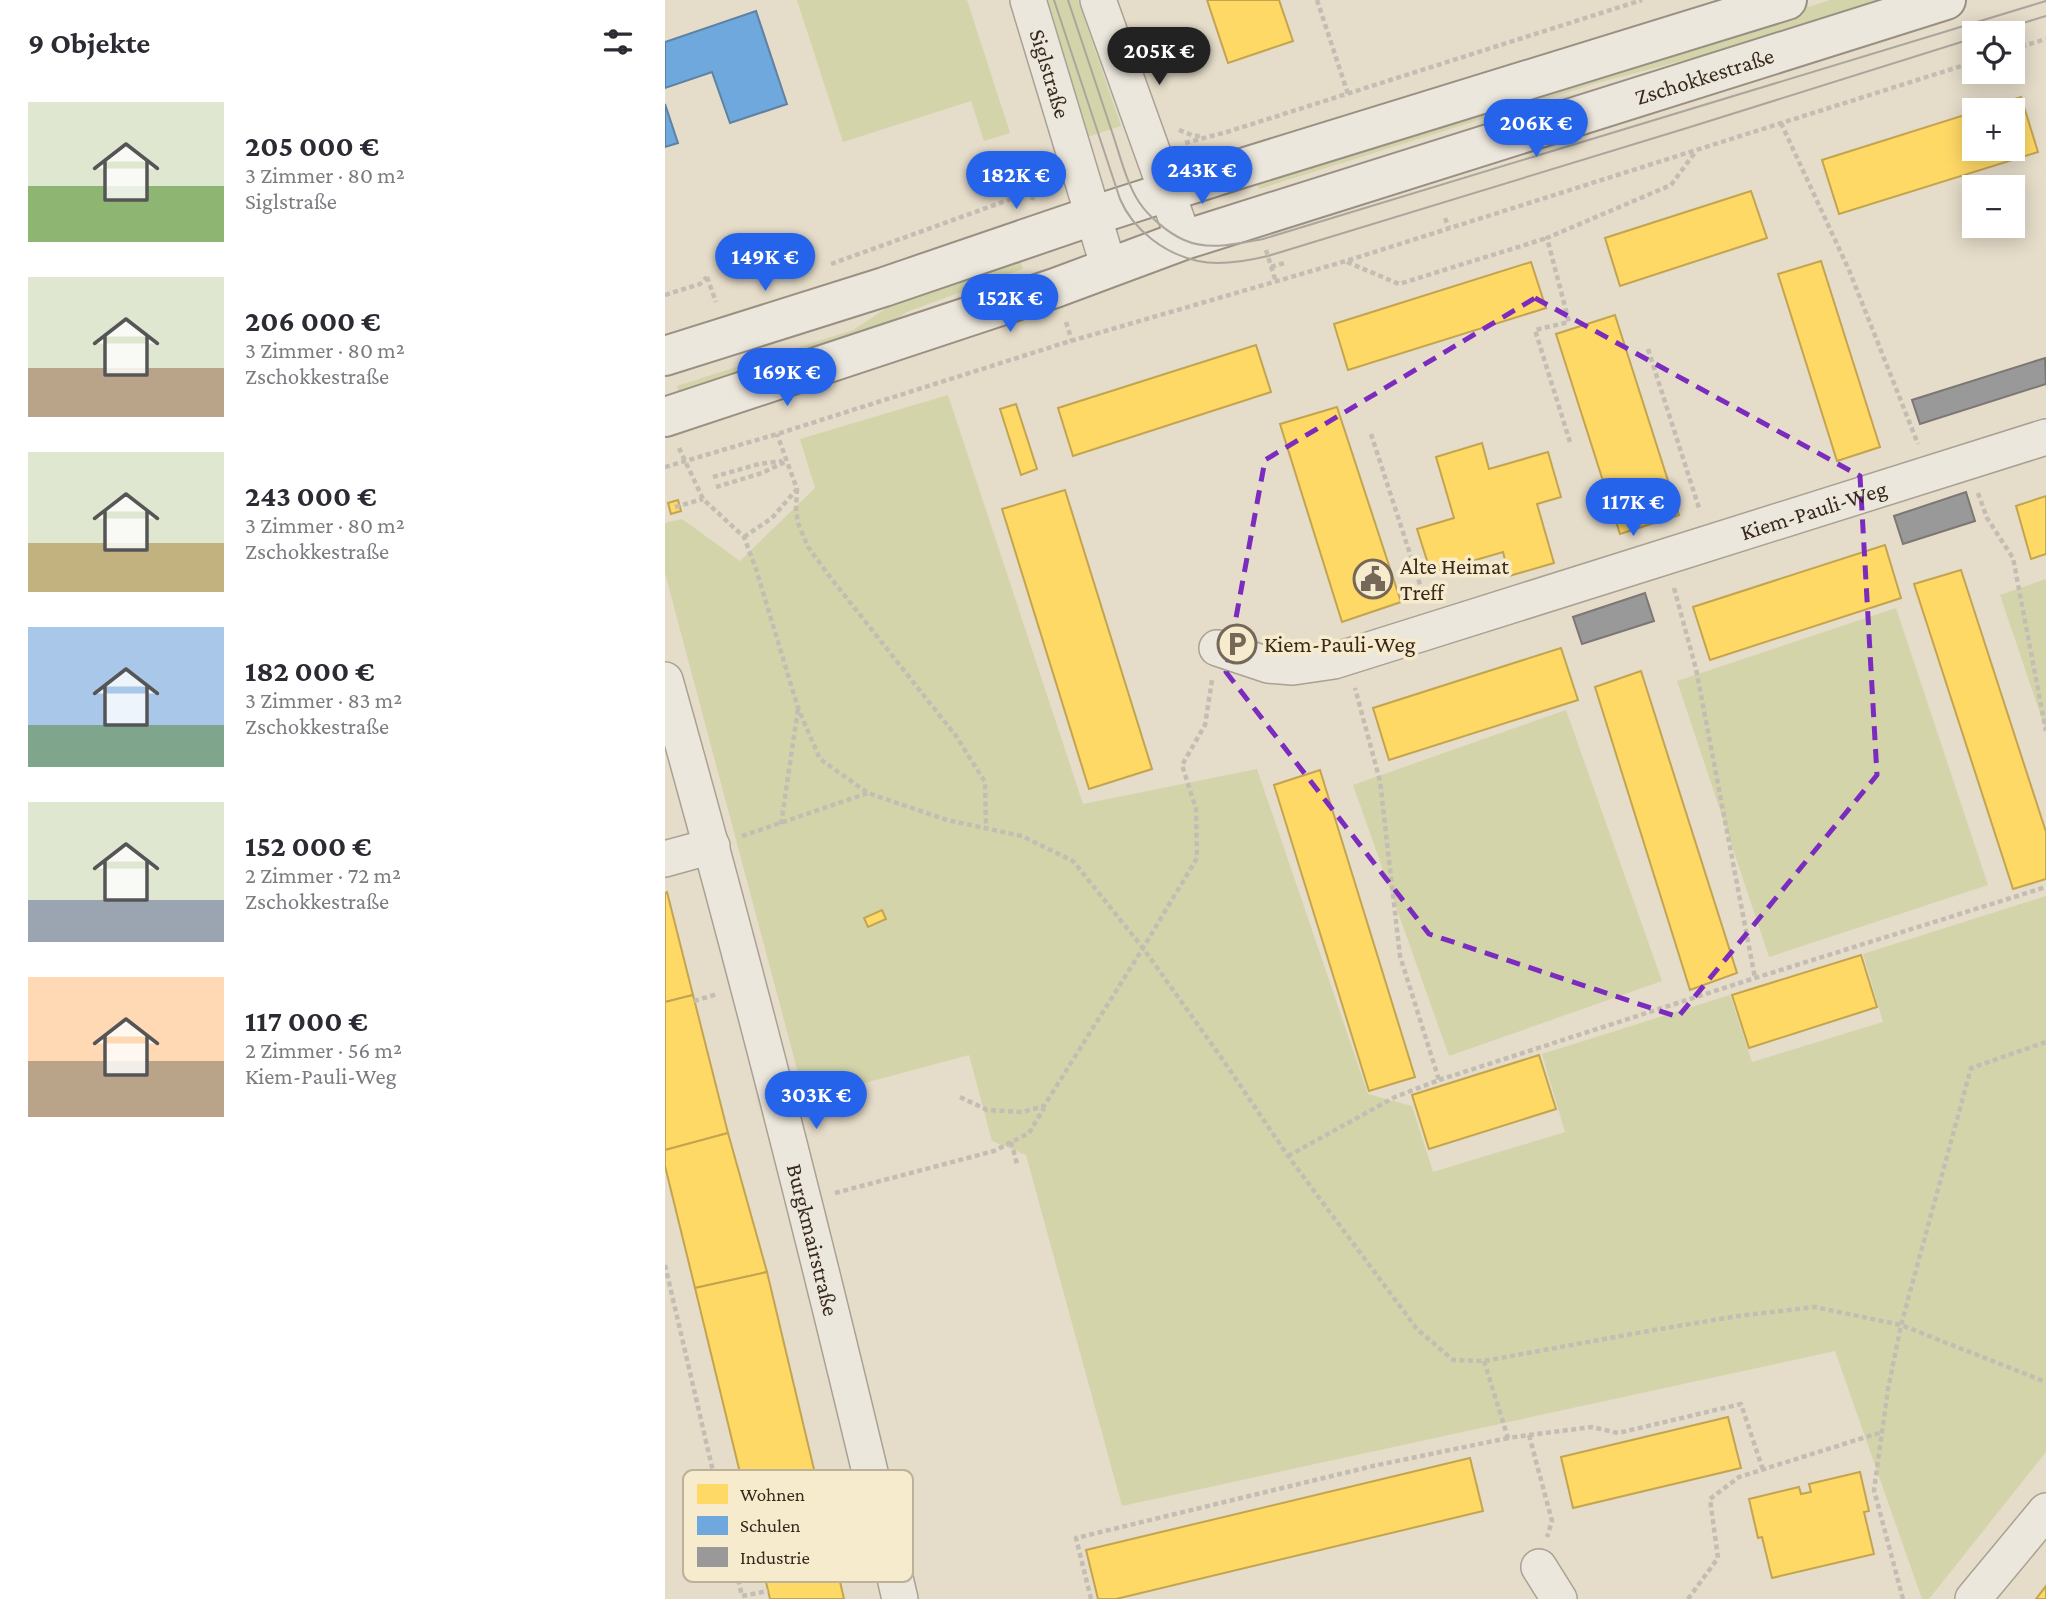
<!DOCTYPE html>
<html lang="de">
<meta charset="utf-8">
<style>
:root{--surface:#fff;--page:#f2f2f3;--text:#2b2b33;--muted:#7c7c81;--accent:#2563eb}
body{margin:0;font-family:"Crimson Pro",serif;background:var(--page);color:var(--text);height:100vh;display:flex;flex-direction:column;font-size:26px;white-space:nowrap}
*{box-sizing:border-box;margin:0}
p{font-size:23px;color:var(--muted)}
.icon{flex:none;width:38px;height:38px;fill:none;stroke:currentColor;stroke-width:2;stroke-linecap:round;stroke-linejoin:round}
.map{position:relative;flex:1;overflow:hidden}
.side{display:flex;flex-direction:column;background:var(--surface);width:665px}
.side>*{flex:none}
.tools{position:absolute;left:1297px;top:21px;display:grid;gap:14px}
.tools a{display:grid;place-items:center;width:63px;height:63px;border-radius:0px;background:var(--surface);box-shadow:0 4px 18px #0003;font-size:35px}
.price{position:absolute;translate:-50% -60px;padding:0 16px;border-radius:24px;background:var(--accent);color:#fff;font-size:23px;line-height:46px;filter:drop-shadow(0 2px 4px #0008)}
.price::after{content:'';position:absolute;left:50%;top:42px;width:21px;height:16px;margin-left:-10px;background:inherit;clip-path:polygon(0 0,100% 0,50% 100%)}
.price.on{background:#222;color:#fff}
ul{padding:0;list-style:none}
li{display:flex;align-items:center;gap:21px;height:175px;padding:0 28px}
li span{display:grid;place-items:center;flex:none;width:196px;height:140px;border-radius:0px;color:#555}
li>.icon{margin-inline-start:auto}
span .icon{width:84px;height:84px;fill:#fffc;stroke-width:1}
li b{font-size:30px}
h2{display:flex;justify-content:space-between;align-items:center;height:84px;padding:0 28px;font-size:30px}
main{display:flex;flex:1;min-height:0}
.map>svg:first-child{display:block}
</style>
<main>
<section class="side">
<h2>9 Objekte<svg class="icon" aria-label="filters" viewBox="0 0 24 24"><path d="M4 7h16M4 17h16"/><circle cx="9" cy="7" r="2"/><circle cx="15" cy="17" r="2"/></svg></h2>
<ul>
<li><span style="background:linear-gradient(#dfe7d0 60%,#8fb573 0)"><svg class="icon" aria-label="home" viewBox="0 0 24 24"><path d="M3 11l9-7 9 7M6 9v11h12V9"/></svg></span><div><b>205 000 €</b><p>3 Zimmer · 80 m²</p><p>Siglstraße</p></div></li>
<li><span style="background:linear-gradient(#dfe7d0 65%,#b9a48a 0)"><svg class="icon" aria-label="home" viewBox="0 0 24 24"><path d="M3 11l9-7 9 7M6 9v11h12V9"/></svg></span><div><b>206 000 €</b><p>3 Zimmer · 80 m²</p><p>Zschokkestraße</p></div></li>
<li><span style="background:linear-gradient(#dfe7d0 65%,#c2b280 0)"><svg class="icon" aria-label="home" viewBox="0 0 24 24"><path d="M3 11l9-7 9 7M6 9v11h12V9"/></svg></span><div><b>243 000 €</b><p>3 Zimmer · 80 m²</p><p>Zschokkestraße</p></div></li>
<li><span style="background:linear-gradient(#a9c7e8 70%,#7fa58c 0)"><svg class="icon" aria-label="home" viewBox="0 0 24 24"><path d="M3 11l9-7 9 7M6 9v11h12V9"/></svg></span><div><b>182 000 €</b><p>3 Zimmer · 83 m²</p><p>Zschokkestraße</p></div></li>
<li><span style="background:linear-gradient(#dfe7d0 70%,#9aa5b1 0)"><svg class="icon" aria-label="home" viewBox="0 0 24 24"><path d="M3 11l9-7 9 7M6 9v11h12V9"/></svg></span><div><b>152 000 €</b><p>2 Zimmer · 72 m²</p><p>Zschokkestraße</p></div></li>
<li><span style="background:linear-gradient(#ffd9b3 60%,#b9a48a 0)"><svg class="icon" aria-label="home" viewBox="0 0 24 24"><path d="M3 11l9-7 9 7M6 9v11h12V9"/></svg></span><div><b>117 000 €</b><p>2 Zimmer · 56 m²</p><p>Kiem-Pauli-Weg</p></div></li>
</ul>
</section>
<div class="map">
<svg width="1381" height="1599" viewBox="0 0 1381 1599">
<rect width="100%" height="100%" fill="#e5dcc9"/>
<g fill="#d4d4ab">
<polygon points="132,0 302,0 345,133 319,141 306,101 178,142"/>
<polygon points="378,0 413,0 456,126 422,137"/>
<polygon points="1165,0 1230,0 1120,34 932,83 594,189 591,181"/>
<polygon points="355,260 358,269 242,312 196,342 16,399 12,386 188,330 228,304"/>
<polygon points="283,395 418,804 592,769 703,1094 747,1106 768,1172 900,1132 877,1054 1065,995 1087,1062 1218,1022 1198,954 1381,896 1381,1452 1264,1599 1257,1599 1170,1351 457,1506 361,1155 327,1141 304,1055 140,1099 0,573 0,523 17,519 75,561 150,488 135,439"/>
<polygon points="1381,579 1381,731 1335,595"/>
<polygon points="1231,608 1323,885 1104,957 1012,681"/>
<polygon points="901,710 997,981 784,1056 688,785"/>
</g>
<g fill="#ffd966" stroke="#c3a450" stroke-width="2">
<polygon points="542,0 614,0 628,41 563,63"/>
<polygon points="1356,97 1373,152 1174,214 1157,160 1309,112 1309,149 1348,149 1348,110 1314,110"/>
<polygon points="1086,191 1102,238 955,286 940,238"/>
<polygon points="1156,261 1215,447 1172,461 1113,274"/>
<polygon points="866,262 881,308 683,370 669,324"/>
<polygon points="950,315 1014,515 955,534 891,334"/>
<polygon points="591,345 606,392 408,456 393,408"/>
<polygon points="351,404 372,469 356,475 335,409"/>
<polygon points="672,407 736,602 677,622 615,424"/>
<polygon points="817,443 824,469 883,452 896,497 872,504 889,563 844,576 838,552 766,573 752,529 789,518 771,457"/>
<polygon points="400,490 487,769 424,789 337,509"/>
<polygon points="1381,496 1381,554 1366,559 1351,506"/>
<polygon points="13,500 16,511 6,514 3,503"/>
<polygon points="1220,545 1236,598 1045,660 1028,607"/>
<polygon points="1296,570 1381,832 1381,879 1348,889 1249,584"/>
<polygon points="896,648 913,700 724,760 708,708"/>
<polygon points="976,671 1072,973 1025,990 930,687"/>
<polygon points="655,770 750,1077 704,1091 609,785"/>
<polygon points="2,892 28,995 0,1002 0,893"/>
<polygon points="217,910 221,919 203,927 199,918"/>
<polygon points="1196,955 1212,1007 1084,1048 1067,995"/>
<polygon points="28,995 63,1133 0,1150 0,1002"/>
<polygon points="874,1055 891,1109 764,1149 747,1095"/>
<polygon points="63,1133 102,1272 30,1288 0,1166 0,1150"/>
<polygon points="102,1272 157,1503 86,1518 30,1288"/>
<polygon points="1063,1417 1076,1468 908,1508 896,1457"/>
<polygon points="805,1458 818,1511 451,1599 433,1599 421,1550"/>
<polygon points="1195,1472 1204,1511 1199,1512 1209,1554 1107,1578 1097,1537 1093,1538 1084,1499 1134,1487 1136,1494 1146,1492 1144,1484"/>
<polygon points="157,1503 179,1599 105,1599 86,1518"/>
<polygon points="1381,1586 1381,1599 1371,1599"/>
</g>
<g fill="#6fa8dc" stroke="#5e82a2" stroke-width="2">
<polygon points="91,11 122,104 65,123 47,72 0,88 0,42"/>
<polygon points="0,104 13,143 0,147"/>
</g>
<g fill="#999" stroke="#7c7774" stroke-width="2">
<polygon points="1380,358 1381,384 1255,424 1247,400"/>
<polygon points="1301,492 1310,521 1238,544 1229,516"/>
<polygon points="980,593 989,621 917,644 908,617"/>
</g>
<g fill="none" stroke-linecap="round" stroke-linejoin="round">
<defs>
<g id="minor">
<path id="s1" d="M 363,0 L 444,268"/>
<polyline points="433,0 519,240"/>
<path id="s2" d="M 552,648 L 603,665 L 628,667 L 669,661 L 1381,437"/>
<path id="s3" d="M 0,680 C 86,985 163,1291 235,1599"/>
<polyline points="0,859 47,846"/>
<polyline points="874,1567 894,1599"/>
<polyline points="1308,1599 1381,1511"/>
</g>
<g id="secondary">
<polyline points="0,356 219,287 427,216 574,169 1122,0"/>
<path id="s4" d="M 0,417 L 390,288 L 519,240 L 1281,0"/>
</g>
</defs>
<use href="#minor" stroke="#a9a193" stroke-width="38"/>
<use href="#secondary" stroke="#999083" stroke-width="42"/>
<g stroke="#c4bdb3" stroke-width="4.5" stroke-dasharray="5 3.5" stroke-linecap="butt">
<polyline points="652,0 683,94"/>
<polyline points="1348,49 1381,39"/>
<polyline points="1116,123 1184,270 1253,444"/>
<polyline points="514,130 529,136 536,136"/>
<polyline points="520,143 562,132 977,0"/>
<polyline points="367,200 369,190 380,169"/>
<polyline points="780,218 784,228"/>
<polyline points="601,250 611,282"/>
<polyline points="682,262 734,284 882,238"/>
<polyline points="166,264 385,185"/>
<polyline points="606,267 619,263"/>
<polyline points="42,277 51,302"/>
<polyline points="0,295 35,284 42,277"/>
<polyline points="401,322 407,341"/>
<polyline points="983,349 1035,511"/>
<polyline points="706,434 760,600"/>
<polyline points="905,442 870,330 904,322 882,238 1006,185 1031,151"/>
<polyline points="14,448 38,499 79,537 91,569 133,708 155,759 203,793 282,820 357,836 408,861 478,948 558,1060 623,1156 752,1329 788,1360 819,1361 989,1330 1073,1316 1150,1307 1236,1325 1381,1382"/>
<polyline points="0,467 112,434 399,343 681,261 1309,62"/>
<polyline points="48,477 94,464 117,461"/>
<polyline points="51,487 97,473 122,461"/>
<polyline points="132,489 131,508 133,523 143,547 165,577 291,736 320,782 321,828"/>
<polyline points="1313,493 1322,518 1348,558 1381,731"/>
<polyline points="10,507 38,499"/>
<polyline points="79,537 107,518 132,489 112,434"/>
<polyline points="1009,588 1031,669 1090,978"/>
<polyline points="116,824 133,709"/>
<polyline points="77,836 203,793"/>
<polyline points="29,1001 52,994"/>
<polyline points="774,1080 1090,978 1381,887"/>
<polyline points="295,1097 322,1110 357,1112 379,1106 478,948 532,858 531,809 517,765 540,725 547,680"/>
<polyline points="346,1142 352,1164"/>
<polyline points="623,1156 730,1097 774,1080 735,956 715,781 690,688"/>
<polyline points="170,1193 329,1151 364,1133 379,1108"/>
<polyline points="0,1265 77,1596 103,1591"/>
<polyline points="819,1361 843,1438 864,1435 887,1521 882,1537"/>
<polyline points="864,1435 927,1427 953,1433 1076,1404 1098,1470"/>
<polyline points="174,1575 195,1570"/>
<polyline points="426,1599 411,1538 708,1466 843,1438"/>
<polyline points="1023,1599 1053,1558 1045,1499 1074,1477 1217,1432"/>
<polyline points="1238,1599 1209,1490 1223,1389 1236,1325 1306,1068 1381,1042"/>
</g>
<use href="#minor" stroke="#ece7dc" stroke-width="35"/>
<use href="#secondary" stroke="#ece7dc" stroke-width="38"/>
<g stroke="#aba69c" stroke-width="2">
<path d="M 389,0 L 455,199 C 468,230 500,254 533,261 C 554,266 582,261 603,256 L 1022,128 L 1309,38"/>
<path d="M 403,0 C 418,44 432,88 447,132 C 455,155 461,182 474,202 C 483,216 503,233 519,240 C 544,251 571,244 598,239 L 1381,1"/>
<polyline points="1325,33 1381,16"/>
</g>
</g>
<path fill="none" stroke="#7b2cbf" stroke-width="5" stroke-dasharray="14 9" stroke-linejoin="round" d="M 870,298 L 1195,476 L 1212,775 L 1013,1017 L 764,934 L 561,672 L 600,460 Z"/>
<defs>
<symbol id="civic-ring" viewBox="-11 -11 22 22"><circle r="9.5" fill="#f7ebce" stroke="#756859" stroke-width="1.5"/><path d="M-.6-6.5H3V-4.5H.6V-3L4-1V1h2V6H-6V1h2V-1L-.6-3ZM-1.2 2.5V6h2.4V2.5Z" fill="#756859"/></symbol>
<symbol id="parking-ring" viewBox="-11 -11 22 22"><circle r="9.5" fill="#f7ebce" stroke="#756859" stroke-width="1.5"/><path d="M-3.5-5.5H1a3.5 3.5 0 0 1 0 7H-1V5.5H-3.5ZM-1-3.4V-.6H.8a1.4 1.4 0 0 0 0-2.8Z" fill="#756859"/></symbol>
</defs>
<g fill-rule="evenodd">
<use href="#civic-ring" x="686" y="557" width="44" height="44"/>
<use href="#parking-ring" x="550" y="622" width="44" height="44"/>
</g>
<g text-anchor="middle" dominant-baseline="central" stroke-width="7" stroke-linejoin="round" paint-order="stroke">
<g font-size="23" fill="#38291c" stroke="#f7ebce">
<text stroke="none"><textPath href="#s1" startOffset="77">Siglstraße</textPath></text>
<text stroke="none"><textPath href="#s4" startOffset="1094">Zschokkestraße</textPath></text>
<text stroke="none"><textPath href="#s2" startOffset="623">Kiem-Pauli-Weg</textPath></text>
<text stroke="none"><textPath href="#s3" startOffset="579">Burgkmairstraße</textPath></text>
</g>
<g font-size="23" fill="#38291c" stroke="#f7ebce" text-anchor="start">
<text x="735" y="566">Alte Heimat<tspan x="735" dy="26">Treff</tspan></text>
<text x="599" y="644">Kiem-Pauli-Weg</text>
</g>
</g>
<rect x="18" y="1470" width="230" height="112" rx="10" fill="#f7ebce" stroke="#beb199" stroke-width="2"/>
<rect x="32" y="1484" width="31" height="20" fill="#ffd966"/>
<rect x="32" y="1516" width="31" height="19" fill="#6fa8dc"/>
<rect x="32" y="1547" width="31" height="20" fill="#999"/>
<g font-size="19" fill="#38291c">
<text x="75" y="1501">Wohnen</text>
<text x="75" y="1532">Schulen</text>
<text x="75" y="1564">Industrie</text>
</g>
</svg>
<div class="tools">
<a><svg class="icon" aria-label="locate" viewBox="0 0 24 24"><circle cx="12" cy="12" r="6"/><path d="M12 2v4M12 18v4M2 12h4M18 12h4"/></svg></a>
<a>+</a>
<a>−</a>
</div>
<b class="price on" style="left:494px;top:87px">205K €</b>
<b class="price" style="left:871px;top:159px">206K €</b>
<b class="price" style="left:537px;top:206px">243K €</b>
<b class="price" style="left:351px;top:211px">182K €</b>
<b class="price" style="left:100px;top:293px">149K €</b>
<b class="price" style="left:345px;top:334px">152K €</b>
<b class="price" style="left:122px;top:408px">169K €</b>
<b class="price" style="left:968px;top:538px">117K €</b>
<b class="price" style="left:151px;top:1131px">303K €</b>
</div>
</main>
